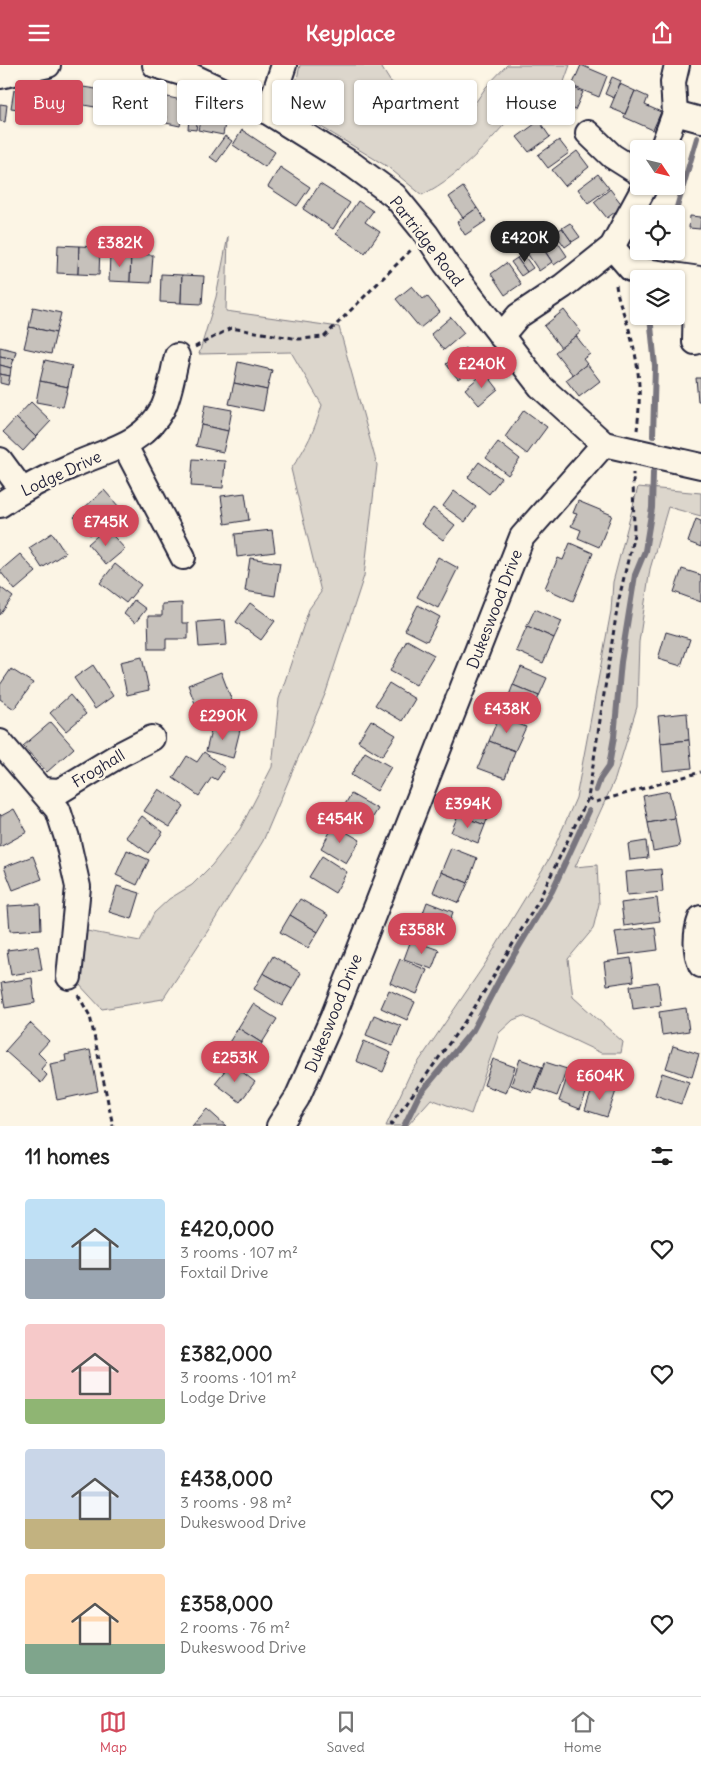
<!DOCTYPE html>
<meta charset="utf-8">
<style>
:root{--surface:#fff;--page:#f6f6f6;--text:#222;--muted:#767676;--line:#e0e0e0;--accent:#d1495b}
body{margin:0;font-family:Delius,sans-serif;background:var(--page);color:var(--text);height:100vh;display:flex;flex-direction:column;font-size:19px;white-space:nowrap}
*{box-sizing:border-box;margin:0}
p{font-size:16px;color:var(--muted)}
.icon{flex:none;width:28px;height:28px;fill:none;stroke:currentColor;stroke-width:2;stroke-linecap:round;stroke-linejoin:round}
.map{position:relative;height:1061px;overflow:hidden}
.drawer{display:flex;flex-direction:column;background:var(--surface);flex:1}
.drawer>*{flex:none}
.hud{position:absolute;left:15px;top:15px;width:671px;height:45px;display:flex;gap:10px}
.needle{width:32px;rotate:125deg}
.controls{position:absolute;left:630px;top:75px;display:grid;gap:10px}
.controls a{display:grid;place-items:center;width:55px;height:55px;border-radius:5px;background:var(--surface);box-shadow:0 1px 4px #0004;font-size:25px}
.price{position:absolute;translate:-50% -42px;padding:0 11px;border-radius:18px;background:var(--accent);color:#fff;font-size:16px;line-height:32px;filter:drop-shadow(0 1px 2px #0008)}
.price::after{content:'';position:absolute;left:50%;top:30px;width:15px;height:11px;margin-left:-8px;background:inherit;clip-path:polygon(0 0,100% 0,50% 100%)}
.price.active{background:#222;color:#fff}
ul{padding:0;list-style:none}
li{display:flex;align-items:center;gap:15px;height:125px;padding:0 25px}
li span{display:grid;place-items:center;flex:none;width:140px;height:100px;border-radius:5px;color:#555}
li>.icon{margin-inline-start:auto}
span .icon{width:60px;height:60px;fill:#fffc;stroke-width:1}
li b{font-size:21px}
h2{display:flex;justify-content:space-between;align-items:center;height:60px;padding:0 25px;font-size:21px}
.chip{padding:0 18px;border-radius:5px;background:var(--surface);box-shadow:0 1px 4px #0004;font-size:18px;line-height:45px}
.chip.active{background:var(--accent);color:#fff}
header{display:flex;justify-content:space-between;align-items:center;height:65px;padding:0 25px;background:var(--accent);color:#fff;font-size:22px;font-weight:700}
.dock{display:flex;justify-content:space-around;align-items:center;height:70px;border-top:1px solid var(--line);background:var(--surface);font-size:14px;color:var(--muted)}
.dock a{display:grid;justify-items:center;gap:2px}
.dock .active{color:var(--accent)}
.map>svg:first-child{display:block}
</style>
<header><svg class="icon" aria-label="menu" viewBox="0 0 24 24"><path d="M4 6h16M4 12h16M4 18h16"/></svg>Keyplace<svg class="icon" aria-label="share" viewBox="0 0 24 24"><path d="M12 15V3M7 8l5-5 5 5M5 13v7h14v-7"/></svg></header>
<div class="map">
<svg width="701" height="1061" viewBox="0 0 701 1061">
<rect width="100%" height="100%" fill="#fcf5e5"/>
<filter id="ink" filterUnits="userSpaceOnUse"><feTurbulence type="fractalNoise" baseFrequency=".02" numOctaves="2"/><feDisplacementMap in="SourceGraphic" scale="10" xChannelSelector="R" yChannelSelector="G"/><feConvolveMatrix kernelMatrix="1 2 1 2 8 2 1 2 1" color-interpolation-filters="sRGB"/></filter>
<g filter="url(#ink)">
<g fill="#dcd6cc" stroke="#7f7c84">
<path d="M 300,0 L 380,0 L 390,16 L 453,57 L 463,56 L 486,22 L 507,0 L 570,0 L 560,28 L 553,40 L 524,37 C 493,72 465,108 422,130 L 388,102 L 298,48 L 293,32 Z"/>
<path d="M 228,171 L 226,246 L 339,262 L 377,400 L 364,511 L 326,627 L 263,776 L 209,864 L 163,934 L 102,944 L 77,917 L 87,866 L 140,876 L 154,848 L 169,834 L 192,820 L 212,800 L 240,764 L 272,702 L 279,634 L 309,544 L 321,527 L 291,404 C 306,383 315,365 322,340 L 291,287 L 199,289 L 216,232 Z"/>
<polygon points="638,422 701,428 701,451 668,442 650,504 639,577 637,642 615,714 575,802 597,800 599,839 593,864 568,894 573,932 623,977 621,988 601,988 523,951 513,955 499,968 471,1049 431,1034 407,1061 386,1061 409,1011 485,899 550,792 576,733 611,546 613,517"/>
</g>
<g fill="none" stroke-linecap="round" stroke-linejoin="round">
<g stroke="#78757e" stroke-width="6">
<polyline points="675,149 697,73"/>
<polyline points="658,191 659,186"/>
<polyline points="650,251 655,301 653,371"/>
<polyline points="596,725 600,714 609,701 614,672 621,597 635,510 645,486 652,443 653,407"/>
<polyline points="404,1061 419,1030 473,965 502,910 552,826 589,746"/>
</g>
</g>
<g fill="#c6c1bb" stroke="#22223b">
<polygon points="581,0 607,11 599,32 572,21"/>
<polygon points="612,12 621,16 614,33 605,29"/>
<polygon points="124,19 148,24 145,41 120,36"/>
<polygon points="620,19 635,26 625,49 610,43"/>
<polygon points="70,20 109,26 106,44 67,37"/>
<polygon points="567,20 583,27 575,45 559,38"/>
<polygon points="14,25 54,32 51,49 11,43"/>
<polygon points="635,26 648,32 645,40 661,47 653,65 624,52"/>
<polygon points="112,27 120,28 117,46 109,45"/>
<polygon points="163,31 186,36 180,61 166,58 167,51 159,49"/>
<polygon points="56,32 64,34 61,52 53,50"/>
<polygon points="151,32 159,33 156,52 148,50"/>
<polygon points="0,39 7,40 5,57 0,56"/>
<polygon points="537,44 555,46 554,55 536,52"/>
<polygon points="190,45 199,47 196,65 188,64"/>
<polygon points="202,48 226,53 223,70 198,65"/>
<polygon points="539,56 550,72 529,87 517,72"/>
<polygon points="242,65 275,87 265,102 233,80"/>
<polygon points="225,71 232,76 217,97 210,92"/>
<polygon points="559,75 569,88 548,103 538,90"/>
<polygon points="577,86 589,102 565,121 552,105"/>
<polygon points="280,102 310,122 297,141 268,122"/>
<polygon points="598,109 609,123 588,138 578,124"/>
<polygon points="320,119 350,138 333,164 303,144"/>
<polygon points="463,122 477,143 463,153 449,132"/>
<polygon points="610,124 623,141 607,153 594,137"/>
<polygon points="358,136 373,146 365,157 380,167 365,188 336,169"/>
<polygon points="477,143 486,156 465,170 457,157"/>
<polygon points="690,151 701,152 700,164 689,163"/>
<polygon points="570,158 580,172 572,177 562,163"/>
<polygon points="562,163 572,177 565,182 555,168"/>
<polygon points="553,170 567,191 554,200 540,178"/>
<polygon points="538,176 552,197 539,206 525,185"/>
<polygon points="58,180 79,181 78,209 57,208"/>
<polygon points="79,181 100,182 99,210 78,209"/>
<polygon points="110,188 131,189 130,217 109,216"/>
<polygon points="131,189 153,190 151,218 130,217"/>
<polygon points="523,189 533,203 527,207 517,193"/>
<polygon points="517,193 527,207 521,211 511,197"/>
<polygon points="506,198 521,219 505,230 491,209"/>
<polygon points="161,209 182,210 181,238 160,237"/>
<polygon points="182,210 204,211 202,239 181,238"/>
<polygon points="412,221 423,234 427,231 440,247 420,263 396,234"/>
<polygon points="33,242 61,248 56,268 29,262"/>
<polygon points="564,245 581,267 561,283 544,261"/>
<polygon points="451,252 464,268 444,285 431,269"/>
<polygon points="29,262 56,268 51,289 24,283"/>
<polygon points="576,271 590,289 583,294 587,299 573,310 555,287"/>
<polygon points="0,282 16,286 14,294 0,291"/>
<polygon points="465,283 478,299 458,314 446,299"/>
<polygon points="0,291 14,294 11,303 0,300"/>
<polygon points="45,295 72,301 68,322 40,316"/>
<polygon points="238,297 272,305 267,325 234,318"/>
<polygon points="587,299 600,316 579,332 566,315"/>
<polygon points="0,300 11,303 10,311 0,309"/>
<polygon points="485,307 498,324 479,340 465,324"/>
<polygon points="0,309 10,311 8,320 0,318"/>
<polygon points="696,313 701,313 701,336 698,336"/>
<polygon points="40,316 68,322 63,342 36,337"/>
<polygon points="234,318 267,325 263,346 229,339"/>
<polygon points="31,337 51,356 36,372 16,353"/>
<polygon points="205,340 232,345 228,366 201,360"/>
<polygon points="524,345 547,362 527,389 505,372"/>
<polygon points="16,353 36,372 23,386 3,367"/>
<polygon points="201,360 228,366 223,387 196,381"/>
<polygon points="498,377 520,394 508,410 486,393"/>
<polygon points="193,394 225,396 223,423 191,421"/>
<polygon points="479,397 501,413 489,429 468,412"/>
<polygon points="104,425 120,443 90,470 74,452"/>
<polygon points="454,426 476,442 465,457 443,441"/>
<polygon points="245,428 249,455 225,459 221,431"/>
<polygon points="578,436 612,450 599,482 578,473 581,465 571,461 577,449 573,448"/>
<polygon points="433,443 455,460 443,475 421,459"/>
<polygon points="696,454 701,456 701,482 688,477"/>
<polygon points="106,463 125,484 106,500 88,479"/>
<polygon points="272,465 275,487 237,492 235,469"/>
<polygon points="52,468 65,488 42,503 29,483"/>
<polygon points="570,478 593,488 573,536 545,523 558,493 563,495"/>
<polygon points="20,489 36,507 15,525 0,506"/>
<polygon points="438,492 458,503 438,543 417,532"/>
<polygon points="250,493 280,498 275,531 245,526"/>
<polygon points="115,499 141,520 126,538 100,518"/>
<polygon points="682,504 701,510 701,537 674,527"/>
<polygon points="0,522 13,532 0,550"/>
<polygon points="134,535 146,544 135,558 124,549"/>
<polygon points="182,538 182,558 188,558 188,574 166,574 166,584 149,584 148,551 162,551 162,539"/>
<polygon points="250,538 275,556 261,575 236,557"/>
<polygon points="418,540 440,552 427,576 405,565"/>
<polygon points="535,544 562,556 554,573 527,561"/>
<polygon points="225,555 227,580 199,582 197,557"/>
<polygon points="527,561 554,573 543,598 516,586"/>
<polygon points="666,567 690,574 681,601 658,594"/>
<polygon points="407,575 434,590 416,620 390,606"/>
<polygon points="142,592 149,625 127,630 120,597"/>
<polygon points="93,600 113,631 95,644 74,613"/>
<polygon points="521,602 547,613 539,631 513,620"/>
<polygon points="11,604 33,618 14,644 0,634 0,620"/>
<polygon points="221,607 232,636 199,649 188,620"/>
<polygon points="389,618 415,634 402,656 375,640"/>
<polygon points="513,620 539,631 532,649 506,638"/>
<polygon points="70,630 86,649 66,666 50,648"/>
<polygon points="687,648 689,675 661,678 658,651"/>
<polygon points="499,651 526,662 515,686 489,676"/>
<polygon points="371,655 396,670 382,691 358,676"/>
<polygon points="51,657 74,683 47,707 23,681"/>
<polygon points="213,658 240,665 233,693 206,686"/>
<polygon points="689,675 692,703 663,706 661,678"/>
<polygon points="489,676 515,686 505,713 478,703"/>
<polygon points="204,687 225,703 217,715 212,712 199,731 173,713 187,691 197,697"/>
<polygon points="365,687 391,702 377,726 351,710"/>
<polygon points="159,724 184,741 170,762 144,746"/>
<polygon points="669,726 675,753 648,758 643,731"/>
<polygon points="351,729 378,744 365,765 339,750"/>
<polygon points="465,733 491,743 485,760 458,750"/>
<polygon points="14,744 27,767 0,782 0,749 1,751"/>
<polygon points="458,750 485,760 478,778 451,767"/>
<polygon points="142,751 163,767 148,788 126,772"/>
<polygon points="675,753 680,781 653,786 648,758"/>
<polygon points="334,760 360,775 346,798 321,783"/>
<polygon points="646,776 648,793 630,795 628,779"/>
<polygon points="451,783 477,793 468,818 441,807"/>
<polygon points="127,785 149,795 137,820 116,810"/>
<polygon points="33,791 42,814 13,825 4,802"/>
<polygon points="322,791 347,807 335,828 309,812"/>
<polygon points="661,804 663,827 627,830 625,807"/>
<polygon points="441,807 468,818 459,838 433,827"/>
<polygon points="117,821 140,828 132,854 109,847"/>
<polygon points="657,833 660,856 624,861 621,838"/>
<polygon points="300,834 328,850 318,867 290,850"/>
<polygon points="427,837 453,847 443,876 416,867"/>
<polygon points="40,839 41,864 10,866 8,841"/>
<polygon points="290,850 318,867 308,883 280,867"/>
<polygon points="655,862 658,885 619,890 615,867"/>
<polygon points="411,875 439,885 432,904 404,894"/>
<polygon points="38,881 42,905 11,910 7,885"/>
<polygon points="273,891 301,908 292,924 263,908"/>
<polygon points="631,893 634,916 607,920 604,897"/>
<polygon points="400,894 427,905 417,929 390,918"/>
<polygon points="263,908 292,924 282,941 254,924"/>
<polygon points="32,913 35,938 5,943 1,918"/>
<polygon points="658,917 661,940 633,944 630,921"/>
<polygon points="389,925 415,937 407,955 381,943"/>
<polygon points="253,939 277,954 262,978 238,963"/>
<polygon points="686,943 689,966 662,970 659,947"/>
<polygon points="374,950 401,961 393,981 366,970"/>
<polygon points="30,958 49,976 38,988 47,997 41,1004 47,1010 41,1018 5,986"/>
<polygon points="238,963 262,978 252,994 228,979"/>
<polygon points="364,976 391,988 383,1007 356,996"/>
<polygon points="673,981 699,989 692,1012 666,1003"/>
<polygon points="90,985 98,1026 57,1035 50,999 66,996 65,990"/>
<polygon points="493,994 515,1002 506,1028 484,1020"/>
<polygon points="520,994 542,1002 532,1028 511,1020"/>
<polygon points="545,997 567,1004 557,1031 535,1023"/>
<polygon points="231,998 255,1017 240,1037 215,1018"/>
<polygon points="662,1008 689,1017 681,1039 655,1030"/>
<polygon points="568,1010 590,1018 580,1044 559,1036"/>
<polygon points="594,1019 616,1026 607,1052 585,1045"/>
<polygon points="207,1044 226,1061 192,1061"/>
</g>
<g fill="none" stroke-linecap="round" stroke-linejoin="round">
<defs>
<g id="minor">
<polyline points="155,0 192,11 268,47 353,100 395,131 426,169 446,199 540,321 604,379 701,401"/>
<polyline points="0,11 48,0"/>
<polyline points="268,47 284,0"/>
<polyline points="675,48 701,55"/>
<polyline points="588,68 612,91 639,108"/>
<polyline points="662,84 675,48 673,17 677,0"/>
<polyline points="612,182 631,204 700,214 696,233 695,277"/>
<polyline points="501,271 518,251 563,221 612,182 645,121"/>
<polyline points="125,381 183,492"/>
<polyline points="0,395 22,425"/>
<path d="M 0,440 C 23,424 48,411 74,400 C 109,384 143,380 163,343 C 170,328 173,307 177,291"/>
<polyline points="0,677 58,745 67,773 78,822 69,912"/>
<polyline points="42,725 60,726 121,689 152,673"/>
<path d="M 701,853 C 695,868 695,886 701,900"/>
<polyline points="279,1061 297,1033 333,952 522,472 604,379"/>
</g>
</defs>
<use href="#minor" stroke="#22223b" stroke-width="28"/>
<g stroke="#22223b" stroke-width="3" stroke-dasharray="5 4" stroke-linecap="butt">
<path d="M 616,220 C 618,238 627,254 631,272 C 640,303 641,333 637,365"/>
<polyline points="195,282 231,263 299,274 324,272 412,184"/>
<polyline points="588,733 596,737 701,707"/>
<polyline points="78,930 90,951 113,1061"/>
<polyline points="390,1061 473,945 538,837 588,733 618,538 634,469 633,408"/>
</g>
<use href="#minor" stroke="#fcf5e5" stroke-width="24"/>
</g>
</g>
<g text-anchor="middle" dominant-baseline="central" stroke-width="5" stroke-linejoin="round" paint-order="stroke">
<g font-size="16" fill="#22223b" stroke="#fcf5e5">
<text transform="translate(427 176) rotate(52)">Partridge Road</text>
<text transform="translate(61 408) rotate(-25)">Lodge Drive</text>
<text transform="translate(494 544) rotate(-69)">Dukeswood Drive</text>
<text transform="translate(98 703) rotate(-31)">Froghall</text>
<text transform="translate(333 948) rotate(-68)">Dukeswood Drive</text>
</g>
</g>
</svg>
<div class="controls">
<a><svg class="needle" viewBox="-14 -14 28 28"><path d="M0-13l5 13h-10z" fill="#e53935"/><path d="M0 13l5-13h-10z" fill="#767676"/></svg></a>
<a><svg class="icon" aria-label="locate" viewBox="0 0 24 24"><circle cx="12" cy="12" r="6"/><path d="M12 2v4M12 18v4M2 12h4M18 12h4"/></svg></a>
<a><svg class="icon" aria-label="layers" viewBox="0 0 24 24"><path d="M12 4l9 5-9 5-9-5zM3 14l9 5 9-5"/></svg></a>
</div>
<b class="price active" style="left:525px;top:198px">£420K</b>
<b class="price" style="left:120px;top:203px">£382K</b>
<b class="price" style="left:482px;top:324px">£240K</b>
<b class="price" style="left:106px;top:482px">£745K</b>
<b class="price" style="left:507px;top:669px">£438K</b>
<b class="price" style="left:223px;top:676px">£290K</b>
<b class="price" style="left:468px;top:764px">£394K</b>
<b class="price" style="left:340px;top:779px">£454K</b>
<b class="price" style="left:422px;top:890px">£358K</b>
<b class="price" style="left:235px;top:1018px">£253K</b>
<b class="price" style="left:600px;top:1036px">£604K</b>
<div class="hud">
<a class="chip active">Buy</a>
<a class="chip">Rent</a>
<a class="chip">Filters</a>
<a class="chip">New</a>
<a class="chip">Apartment</a>
<a class="chip">House</a>
</div>
</div>
<section class="drawer">
<h2>11 homes<svg class="icon" aria-label="filters" viewBox="0 0 24 24"><path d="M4 7h16M4 17h16"/><circle cx="9" cy="7" r="2"/><circle cx="15" cy="17" r="2"/></svg></h2>
<ul>
<li><span style="background:linear-gradient(#bfe0f5 60%,#9aa5b1 0)"><svg class="icon" aria-label="home" viewBox="0 0 24 24"><path d="M3 11l9-7 9 7M6 9v11h12V9"/></svg></span><div><b>£420,000</b><p>3 rooms · 107 m²</p><p>Foxtail Drive</p></div><svg class="icon" aria-label="heart" viewBox="0 0 24 24"><path d="M12 20l-8-8c-3-5 5-10 8-4 3-6 11-1 8 4z"/></svg></li>
<li><span style="background:linear-gradient(#f6c9c9 75%,#8fb573 0)"><svg class="icon" aria-label="home" viewBox="0 0 24 24"><path d="M3 11l9-7 9 7M6 9v11h12V9"/></svg></span><div><b>£382,000</b><p>3 rooms · 101 m²</p><p>Lodge Drive</p></div><svg class="icon" aria-label="heart" viewBox="0 0 24 24"><path d="M12 20l-8-8c-3-5 5-10 8-4 3-6 11-1 8 4z"/></svg></li>
<li><span style="background:linear-gradient(#c9d6e8 70%,#c2b280 0)"><svg class="icon" aria-label="home" viewBox="0 0 24 24"><path d="M3 11l9-7 9 7M6 9v11h12V9"/></svg></span><div><b>£438,000</b><p>3 rooms · 98 m²</p><p>Dukeswood Drive</p></div><svg class="icon" aria-label="heart" viewBox="0 0 24 24"><path d="M12 20l-8-8c-3-5 5-10 8-4 3-6 11-1 8 4z"/></svg></li>
<li><span style="background:linear-gradient(#ffd9b3 70%,#7fa58c 0)"><svg class="icon" aria-label="home" viewBox="0 0 24 24"><path d="M3 11l9-7 9 7M6 9v11h12V9"/></svg></span><div><b>£358,000</b><p>2 rooms · 76 m²</p><p>Dukeswood Drive</p></div><svg class="icon" aria-label="heart" viewBox="0 0 24 24"><path d="M12 20l-8-8c-3-5 5-10 8-4 3-6 11-1 8 4z"/></svg></li>
</ul>
</section>
<nav class="dock">
<a class="active"><svg class="icon" aria-label="map" viewBox="0 0 24 24"><path d="M3 6l6-2 6 2 6-2v14l-6 2-6-2-6 2zM9 4v14M15 6v14"/></svg>Map</a>
<a><svg class="icon" aria-label="saved" viewBox="0 0 24 24"><path d="M7 4h10v16l-5-4-5 4z"/></svg>Saved</a>
<a><svg class="icon" aria-label="home" viewBox="0 0 24 24"><path d="M3 11l9-7 9 7M6 9v11h12V9"/></svg>Home</a>
</nav>
